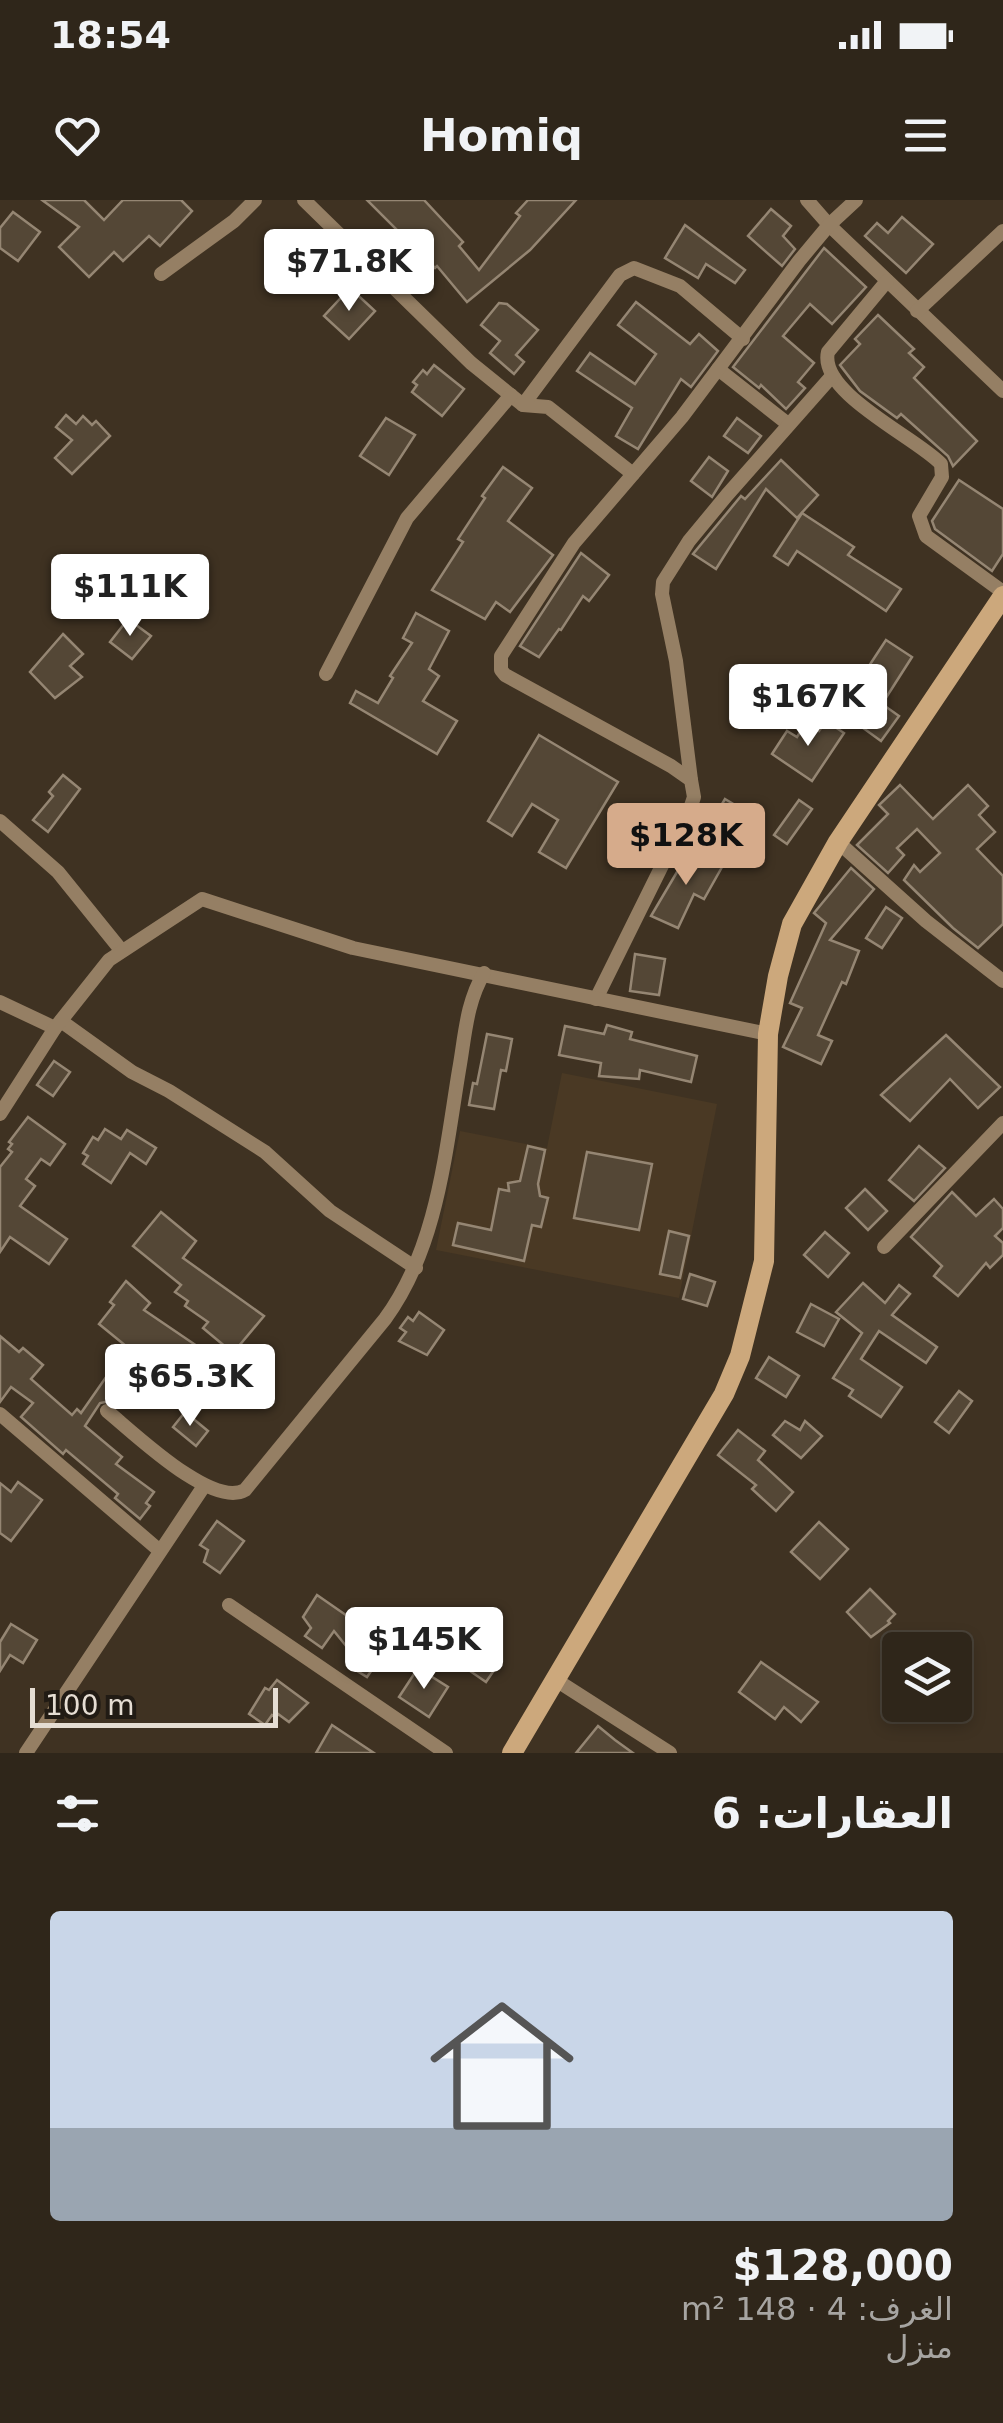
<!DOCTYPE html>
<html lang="ar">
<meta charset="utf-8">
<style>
:root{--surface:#2f261a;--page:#3b3227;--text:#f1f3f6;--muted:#a7a5a2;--line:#4a4339;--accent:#d6ab8b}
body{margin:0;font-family:"DejaVu Sans",Vazirmatn,sans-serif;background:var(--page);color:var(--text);direction:rtl;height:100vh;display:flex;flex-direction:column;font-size:38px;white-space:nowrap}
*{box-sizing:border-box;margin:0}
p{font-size:32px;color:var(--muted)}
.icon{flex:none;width:55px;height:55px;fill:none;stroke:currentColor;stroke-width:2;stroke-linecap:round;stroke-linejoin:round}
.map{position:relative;height:1553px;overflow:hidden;direction:ltr}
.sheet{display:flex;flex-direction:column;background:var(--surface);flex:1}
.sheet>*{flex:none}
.controls{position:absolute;left:882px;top:1432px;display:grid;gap:20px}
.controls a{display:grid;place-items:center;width:90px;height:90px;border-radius:10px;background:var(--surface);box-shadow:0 5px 15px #0003,0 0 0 2px var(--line);font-size:50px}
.scale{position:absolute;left:30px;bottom:25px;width:248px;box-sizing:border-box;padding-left:10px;border:5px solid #e5ddd3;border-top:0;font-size:28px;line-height:35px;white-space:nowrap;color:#e5ddd3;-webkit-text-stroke:8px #211b14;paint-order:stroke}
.price{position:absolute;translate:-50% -85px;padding:0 22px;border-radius:10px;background:#fff;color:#222;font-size:32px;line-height:65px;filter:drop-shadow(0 2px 5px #0008)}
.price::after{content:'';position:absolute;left:50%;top:60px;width:30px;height:22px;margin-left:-15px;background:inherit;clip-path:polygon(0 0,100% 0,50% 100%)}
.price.on{background:var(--accent);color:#111}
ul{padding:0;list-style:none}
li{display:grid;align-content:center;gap:20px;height:530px;padding:0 50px}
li+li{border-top:2px solid var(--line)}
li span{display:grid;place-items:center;height:310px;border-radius:10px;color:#555}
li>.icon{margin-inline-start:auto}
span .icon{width:180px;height:180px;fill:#fffc;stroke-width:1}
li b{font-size:42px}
h2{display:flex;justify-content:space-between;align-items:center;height:120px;padding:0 50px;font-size:42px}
.status{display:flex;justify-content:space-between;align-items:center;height:70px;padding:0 50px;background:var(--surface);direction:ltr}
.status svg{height:28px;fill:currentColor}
header{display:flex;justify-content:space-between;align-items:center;height:130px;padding:0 50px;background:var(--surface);font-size:45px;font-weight:600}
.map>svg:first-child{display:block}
</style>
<div class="status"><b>18:54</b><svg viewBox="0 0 49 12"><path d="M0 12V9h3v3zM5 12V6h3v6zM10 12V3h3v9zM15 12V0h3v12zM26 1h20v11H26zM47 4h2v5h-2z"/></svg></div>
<header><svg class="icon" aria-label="menu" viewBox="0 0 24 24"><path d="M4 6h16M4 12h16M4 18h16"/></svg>Homiq<svg class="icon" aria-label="heart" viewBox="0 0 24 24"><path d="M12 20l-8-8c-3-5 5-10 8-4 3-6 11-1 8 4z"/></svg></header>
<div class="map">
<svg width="1003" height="1553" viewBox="0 0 1003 1553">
<rect width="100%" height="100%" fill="#3f3222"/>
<polygon fill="#4a3924" points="562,873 717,904 679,1098 436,1050 460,931 547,948"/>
<g fill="#544736" stroke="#958673" stroke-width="2.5">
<polygon points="42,0 84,0 104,20 123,0 181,0 192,11 160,46 149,36 123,61 114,52 89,77 59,47 79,27"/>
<polygon points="367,0 424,0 463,42 459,46 479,70 520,16 516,13 528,0 576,0 530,50 467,102 437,66 435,68"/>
<polygon points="771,9 791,26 783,36 795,49 782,66 748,36"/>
<polygon points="13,12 40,32 18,61 0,48 0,28"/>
<polygon points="902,17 933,44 906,73 865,36 877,23 888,33"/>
<polygon points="685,25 745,70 735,83 706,64 698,78 665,58"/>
<polygon points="824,48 866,87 832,124 810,104 783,136 814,163 798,182 805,188 786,209 761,185 759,188 733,167"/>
<polygon points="350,88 375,111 349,139 324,116"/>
<polygon points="636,102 690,144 699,134 718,151 691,187 681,179 638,249 616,236 632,208 577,171 590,153 635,184 656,154 618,125"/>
<polygon points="499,103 507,104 538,130 516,155 524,162 514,174 490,153 500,141 481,125"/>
<polygon points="878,115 914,149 909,153 924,167 914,178 977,241 953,266 948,256 901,214 897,218 860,191 840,165 860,144 855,139"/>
<polygon points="434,165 464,189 442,216 412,192 417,185 413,182 423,170 427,174"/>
<polygon points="66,215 76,224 83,216 92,225 96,221 110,236 72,274 55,258 72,240 56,227"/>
<polygon points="386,218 415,235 389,275 360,256"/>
<polygon points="737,218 761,236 748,253 724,236"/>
<polygon points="709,257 728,271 712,297 691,281"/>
<polygon points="781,260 818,295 797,318 766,289 716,369 693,354 741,296 745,299"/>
<polygon points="503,267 532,288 508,321 553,355 510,412 496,402 485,419 432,390 463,342 458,339 485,298 482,296"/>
<polygon points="959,280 1003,309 1003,354 992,371 935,329 932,321"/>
<polygon points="802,313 854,347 848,355 901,389 886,411 797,351 788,365 774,356"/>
<polygon points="581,353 609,375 589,401 583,396 561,430 559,429 539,457 520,446"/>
<polygon points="416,413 449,431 429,469 439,476 423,501 457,521 437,554 350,503 356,491 378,503 393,478 390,476 412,443 403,438"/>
<polygon points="128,419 151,436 132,459 110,442"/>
<polygon points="63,434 83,454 70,466 82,477 55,498 30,472"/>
<polygon points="886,440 912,457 882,504 899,516 881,541 848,517 877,476 867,469"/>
<polygon points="826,521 844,533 812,581 772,554 787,531 797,537 806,523 819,531"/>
<polygon points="539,535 618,582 566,668 539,652 558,620 532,604 512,636 488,621"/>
<polygon points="63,575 80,589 48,632 33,620 53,596 49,592"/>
<polygon points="900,585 933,619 968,585 988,606 979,615 995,632 977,649 1003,676 1003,724 978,748 953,728 904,680 914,665 920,672 940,653 917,629 897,648 904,655 888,673 857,645 888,614 879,605"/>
<polygon points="725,599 755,617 737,647 707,629"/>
<polygon points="799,600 812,609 787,644 774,635"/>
<polygon points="690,650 722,667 704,699 694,694 678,728 651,716"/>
<polygon points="851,668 874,689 830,740 859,751 846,784 842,782 818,835 832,841 821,864 783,847 802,808 790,803 826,723 814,713"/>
<polygon points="886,707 902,718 882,748 866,738"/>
<polygon points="635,754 665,759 659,795 630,791"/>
<polygon points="607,825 632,832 630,839 697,856 691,882 640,870 639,879 599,876 601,863 559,855 565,826 604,834"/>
<polygon points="487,834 512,839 506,871 501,870 494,909 469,905 473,883 477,884"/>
<polygon points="946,835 1000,887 978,908 950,879 910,921 881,895"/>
<polygon points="54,861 70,872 53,896 37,885"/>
<polygon points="28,917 65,944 50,965 41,959 26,979 35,986 20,1006 67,1039 49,1064 10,1037 0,1052 0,967 12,952 8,949 12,944 9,942"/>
<polygon points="105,929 121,939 127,930 156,948 146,964 130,953 111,983 83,964 88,956 83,953 93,937 98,940"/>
<polygon points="528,946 545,950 538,984 540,996 548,998 541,1027 532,1025 524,1061 453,1045 458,1023 491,1030 499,989 509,991 508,983 520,981"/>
<polygon points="919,946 945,968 914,1001 889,980"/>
<polygon points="587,952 652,964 639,1030 574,1018"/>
<polygon points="865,989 887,1011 868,1030 846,1008"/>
<polygon points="952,992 976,1016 994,999 1003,1009 1003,1028 995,1036 1003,1043 1003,1055 990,1068 986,1063 958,1096 934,1076 942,1066 911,1037"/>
<polygon points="161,1012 196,1041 183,1058 264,1116 233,1153 203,1128 208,1122 185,1106 188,1101 175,1092 181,1085 133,1046"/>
<polygon points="669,1031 689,1036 680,1078 660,1074"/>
<polygon points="825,1032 849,1053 828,1077 804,1055"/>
<polygon points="690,1074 715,1082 707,1106 683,1099"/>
<polygon points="126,1081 150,1103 144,1110 197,1146 170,1182 99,1124 114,1105 110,1102"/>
<polygon points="863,1083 885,1103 899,1085 910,1094 892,1115 937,1147 926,1163 879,1131 861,1159 902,1187 881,1217 849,1196 853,1190 833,1178 862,1133 836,1112"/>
<polygon points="811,1104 839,1119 824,1146 797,1132"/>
<polygon points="419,1112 444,1130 427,1155 399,1141 406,1132 400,1128 408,1117 413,1121"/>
<polygon points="0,1136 19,1152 23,1148 43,1165 31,1179 72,1215 77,1209 81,1213 111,1170 125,1180 110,1201 100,1203 85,1226 122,1257 116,1264 154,1292 146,1303 150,1306 140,1319 115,1298 118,1294 66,1250 63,1254 21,1217 33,1203 11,1187 0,1202"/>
<polygon points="769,1157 799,1176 786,1197 756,1178"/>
<polygon points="959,1191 972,1201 949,1233 935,1222"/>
<polygon points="185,1212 208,1231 196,1246 173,1227"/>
<polygon points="785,1221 800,1230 805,1221 822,1236 801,1258 773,1235"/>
<polygon points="738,1230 765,1251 758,1260 793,1292 776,1311 752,1289 756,1285 718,1255"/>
<polygon points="18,1282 42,1300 11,1341 0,1333 0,1283 11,1292"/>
<polygon points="217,1321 244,1341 220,1373 204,1362 208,1350 200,1345"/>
<polygon points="819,1322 848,1349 820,1379 791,1352"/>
<polygon points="870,1389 895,1414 888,1421 890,1423 871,1437 847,1412"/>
<polygon points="317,1395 389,1445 367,1477 349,1466 355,1457 334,1431 322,1448 305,1436 311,1428 303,1417"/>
<polygon points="11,1424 37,1440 23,1463 10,1455 0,1471 0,1442"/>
<polygon points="485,1449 501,1460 486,1482 470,1471"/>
<polygon points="761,1462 818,1502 801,1522 784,1507 775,1519 739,1492"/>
<polygon points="418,1468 448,1487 429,1517 399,1497"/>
<polygon points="277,1480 308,1503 289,1522 278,1514 276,1518 272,1515 265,1525 249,1514 265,1488 269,1490"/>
<polygon points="332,1525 374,1553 316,1553"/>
<polygon points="598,1526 615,1540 633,1553 576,1553"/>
</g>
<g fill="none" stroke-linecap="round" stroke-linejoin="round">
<g stroke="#957f64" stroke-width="14">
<polyline points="304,0 471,163 523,205 548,207 633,274"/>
<polyline points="807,0 829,25 1003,191"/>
<polyline points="161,74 234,21 255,0"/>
<path d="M 887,81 L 828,152 C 818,193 917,238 941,264 L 942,277 L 919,316 L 926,336 L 1003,392"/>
<polyline points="917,111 1003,31"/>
<polyline points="718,169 788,224"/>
<polyline points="523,205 620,75 634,68 680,86 743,139"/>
<polyline points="326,474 407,318 511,195"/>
<polyline points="691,580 676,461 662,394 663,382 689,341 727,295 832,176"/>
<polyline points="0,621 58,672 121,750"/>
<polyline points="838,642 926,721 1003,781"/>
<polyline points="596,799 690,609 694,597 691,580 671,566 505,475 501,470 501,456 574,343 682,217 799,61 829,25 856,0"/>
<polyline points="0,802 55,828"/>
<polyline points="61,821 132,872 169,891 265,952 330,1011 416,1068"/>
<polyline points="0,914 55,828 109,760 202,699 353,748 768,834"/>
<polyline points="884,1047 1003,923"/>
<path d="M 107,1211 C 133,1232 212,1309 245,1290 L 385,1119 C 437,1048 445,955 459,870 C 465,837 466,803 484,773"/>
<polyline points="0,1214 160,1351"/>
<polyline points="229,1405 446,1553"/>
<polyline points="556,1480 670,1553"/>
<polyline points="26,1553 204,1286"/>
</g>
<polyline stroke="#cca87c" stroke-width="20" points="512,1553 724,1194 740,1156 764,1061 768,834 778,776 792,724 838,642 1003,396"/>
</g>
</svg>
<div class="controls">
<a><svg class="icon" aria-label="layers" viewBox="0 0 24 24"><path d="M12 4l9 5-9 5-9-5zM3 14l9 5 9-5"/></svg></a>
</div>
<div class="scale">100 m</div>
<b class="price" style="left:349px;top:114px">$71.8K</b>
<b class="price" style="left:130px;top:439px">$111K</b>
<b class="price" style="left:808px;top:549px">$167K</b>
<b class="price on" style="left:686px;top:688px">$128K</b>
<b class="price" style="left:190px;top:1229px">$65.3K</b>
<b class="price" style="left:424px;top:1492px">$145K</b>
</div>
<section class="sheet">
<h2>العقارات: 6<svg class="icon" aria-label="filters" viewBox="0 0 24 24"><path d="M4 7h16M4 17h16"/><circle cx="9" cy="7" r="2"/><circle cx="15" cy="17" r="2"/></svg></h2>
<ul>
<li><span style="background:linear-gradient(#c9d6e8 70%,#9aa5b1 0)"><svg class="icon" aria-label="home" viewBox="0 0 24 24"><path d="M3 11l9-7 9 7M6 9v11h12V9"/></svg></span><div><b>$128,000</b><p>الغرف: 4 · 148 m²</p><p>منزل</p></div></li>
</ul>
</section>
